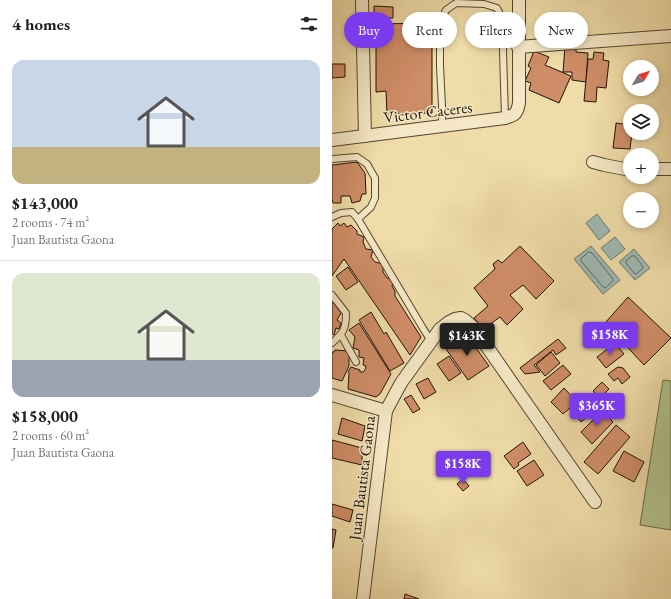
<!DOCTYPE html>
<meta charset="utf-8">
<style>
:root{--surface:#fff;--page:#f6f6f6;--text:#222;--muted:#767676;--line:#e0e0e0;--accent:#7c3aed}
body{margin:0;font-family:"EB Garamond",serif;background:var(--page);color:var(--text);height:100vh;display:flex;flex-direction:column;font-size:15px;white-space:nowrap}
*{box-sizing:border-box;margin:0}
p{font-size:13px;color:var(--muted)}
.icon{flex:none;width:22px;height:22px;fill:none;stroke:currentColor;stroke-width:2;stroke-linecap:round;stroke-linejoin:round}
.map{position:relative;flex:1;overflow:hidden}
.details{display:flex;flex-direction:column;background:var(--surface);width:332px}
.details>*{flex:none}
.top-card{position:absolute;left:12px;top:12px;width:267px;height:36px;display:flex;gap:8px}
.needle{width:26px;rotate:51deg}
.controls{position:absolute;left:291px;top:60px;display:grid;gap:8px}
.controls a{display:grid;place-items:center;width:36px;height:36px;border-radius:50%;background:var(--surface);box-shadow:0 2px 6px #0003;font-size:20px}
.price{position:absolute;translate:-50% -34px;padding:0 9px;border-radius:4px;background:var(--accent);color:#fff;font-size:13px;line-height:26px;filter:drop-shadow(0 1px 2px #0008)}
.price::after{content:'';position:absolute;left:50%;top:24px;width:12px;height:9px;margin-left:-6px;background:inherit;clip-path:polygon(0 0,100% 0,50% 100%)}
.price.active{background:#222;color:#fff}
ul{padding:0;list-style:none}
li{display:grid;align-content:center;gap:8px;height:212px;padding:0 12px}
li+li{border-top:1px solid var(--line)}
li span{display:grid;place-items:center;height:124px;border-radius:12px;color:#555}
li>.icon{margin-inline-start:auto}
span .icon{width:72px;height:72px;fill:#fffc;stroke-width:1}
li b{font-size:17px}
h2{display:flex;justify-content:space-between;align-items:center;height:48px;padding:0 12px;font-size:17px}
.pill{padding:0 14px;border-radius:18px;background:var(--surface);box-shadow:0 2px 6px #0003;font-size:14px;line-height:36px}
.pill.active{background:var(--accent);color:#fff}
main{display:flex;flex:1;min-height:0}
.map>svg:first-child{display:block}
</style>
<main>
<section class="details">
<h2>4 homes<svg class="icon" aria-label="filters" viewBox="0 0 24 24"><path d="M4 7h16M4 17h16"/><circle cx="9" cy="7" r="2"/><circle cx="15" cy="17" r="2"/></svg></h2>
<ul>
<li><span style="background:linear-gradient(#c9d6e8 70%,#c2b280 0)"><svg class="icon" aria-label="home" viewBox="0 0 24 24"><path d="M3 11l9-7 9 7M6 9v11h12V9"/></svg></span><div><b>$143,000</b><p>2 rooms · 74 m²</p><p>Juan Bautista Gaona</p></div></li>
<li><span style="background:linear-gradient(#dfe7d0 70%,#9aa5b1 0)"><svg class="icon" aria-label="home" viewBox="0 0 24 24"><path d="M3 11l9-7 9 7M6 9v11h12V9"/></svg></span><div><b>$158,000</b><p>2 rooms · 60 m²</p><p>Juan Bautista Gaona</p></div></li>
</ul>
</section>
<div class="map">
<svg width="339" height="599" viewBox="0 0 339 599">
<rect width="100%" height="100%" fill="#efdca8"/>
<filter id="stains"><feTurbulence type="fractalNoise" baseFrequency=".005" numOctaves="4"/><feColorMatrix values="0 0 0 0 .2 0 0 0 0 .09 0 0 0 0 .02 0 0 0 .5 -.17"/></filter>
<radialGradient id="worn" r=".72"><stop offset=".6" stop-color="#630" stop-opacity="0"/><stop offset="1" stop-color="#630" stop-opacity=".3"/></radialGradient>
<polygon fill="#b2c28c" stroke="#6a6a4b" points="331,380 339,381 339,530 308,525"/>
<g fill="#9fb9b4" stroke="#6d7770">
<polygon points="265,214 278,231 267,240 254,223"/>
<polygon points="283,237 293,249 279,260 269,248"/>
<polygon points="259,246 288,280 271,294 242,259"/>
<polygon points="302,249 318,268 303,280 287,262"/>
</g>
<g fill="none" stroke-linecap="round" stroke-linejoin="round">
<g stroke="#60665f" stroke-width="1">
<polygon points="257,252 260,253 281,279 281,281 273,288 271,287 249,261 249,259"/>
<polygon points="300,256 303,256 311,267 311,268 304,274 302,273 294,263 294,261"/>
</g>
</g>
<g fill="#cf8d67" stroke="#21130a">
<polygon points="42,6 61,7 61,18 42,18"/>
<polygon points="100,23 100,113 55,114 54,91 44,92 44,24"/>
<polygon points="233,47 244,48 244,52 256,53 254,82 240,80 240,72 231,72"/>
<polygon points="202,51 217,57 213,65 239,76 227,103 197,90 199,83 193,81 199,68 196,66"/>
<polygon points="262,52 272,53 271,60 277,61 274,88 265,87 264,102 252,101 256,59 261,59"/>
<polygon points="0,64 13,64 13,77 0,78"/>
<polygon points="284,123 298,125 298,133 300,133 298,149 281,148 284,124"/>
<polygon points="25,162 33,173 34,194 30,194 28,201 20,203 18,196 9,196 9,203 1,203 0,199 0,165"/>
<polygon points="6,223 8,226 12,223 15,227 19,225 25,231 25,234 32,237 31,242 34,249 41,250 39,257 43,262 51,264 51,272 55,278 62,280 60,286 63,291 63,296 89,337 78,355 12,259 0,276 0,229"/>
<polygon points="188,246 222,281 204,299 191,285 178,295 191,309 175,325 168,317 157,325 158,329 154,333 142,318 156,306 142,288 163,269 161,264 166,260 170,263"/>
<polygon points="16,267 26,282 14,290 4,276"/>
<polygon points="296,297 339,338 312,365 273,323"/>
<polygon points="0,301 9,313 5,320 9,323 7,329 4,328 2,335 0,334"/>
<polygon points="39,312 52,334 54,332 72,363 58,371 27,320"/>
<polygon points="27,323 59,374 48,394 44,397 16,389 17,373 16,372 19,367 28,370 28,372 31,372 33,370 34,366 31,365 32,358 27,357 27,350 21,348 23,337 17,330"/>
<polygon points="134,334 157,366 136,380 114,349"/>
<polygon points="226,339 234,348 224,355 221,350 202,365 208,372 193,374 188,368"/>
<polygon points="283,343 292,354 274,368 265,357"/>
<polygon points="3,350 17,351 17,366 10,381 0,378 0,352 2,352"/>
<polygon points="219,352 228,363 213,376 204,365"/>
<polygon points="117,356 129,373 117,381 105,364"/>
<polygon points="231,365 239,374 219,390 211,381"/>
<polygon points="286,367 291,368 298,377 290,384 286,378 282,381 276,374"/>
<polygon points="96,378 104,392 92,399 84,384"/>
<polygon points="270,382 277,389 268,398 261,391"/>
<polygon points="232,388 245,402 231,414 219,402"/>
<polygon points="79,395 88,409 81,413 72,399"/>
<polygon points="256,397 267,411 257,419 245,406"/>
<polygon points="245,407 254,418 249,422 240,411"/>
<polygon points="270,411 281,422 260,444 249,432"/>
<polygon points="10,418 33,426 30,441 6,434"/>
<polygon points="284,425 298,437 266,474 252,462"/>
<polygon points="0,440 30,448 30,465 0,458"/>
<polygon points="191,442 199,454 186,463 187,465 182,469 172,456"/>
<polygon points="292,451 312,462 302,482 281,471"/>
<polygon points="202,460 212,475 195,486 185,471"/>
<polygon points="131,479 137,486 131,491 125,484"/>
<polygon points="0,504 21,510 18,522 0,516"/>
<polygon points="0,529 4,530 1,548 0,548"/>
<polygon points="73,594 87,599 72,599"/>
</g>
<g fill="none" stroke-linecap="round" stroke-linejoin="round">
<defs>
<g id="lane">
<polyline points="110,126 110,106 108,66 108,23 114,10 124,3 152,4 165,8 170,18 173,118"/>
<polyline points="0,159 25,157 35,164 43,178 43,198 39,207 26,219"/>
<polyline points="0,217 9,213 20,212 26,219 92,330 99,341"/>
<path d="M 0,295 L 14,313 C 14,329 12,332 0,343"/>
<polyline points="9,335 24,362"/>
</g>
<g id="street">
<polyline points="30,0 33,136"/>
<polyline points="186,47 339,36"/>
<path d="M 0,140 L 173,118 C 183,115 185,114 187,103 L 187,0"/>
<polyline points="261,162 272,165 298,170"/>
<polyline points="320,169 339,169"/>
<polyline points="0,395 54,411"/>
<polyline points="31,599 54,411 69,383 108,329 117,322 123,319 129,318 134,321 142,328 151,341 263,502"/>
</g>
</defs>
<use href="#lane" stroke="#544532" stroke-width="8"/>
<use href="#street" stroke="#544532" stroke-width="14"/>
<use href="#lane" stroke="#f5e8c6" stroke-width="6"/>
<use href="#street" stroke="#f5e8c6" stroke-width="12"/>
</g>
<g text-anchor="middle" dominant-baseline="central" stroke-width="3" stroke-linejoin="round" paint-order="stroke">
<g font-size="16" fill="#21130a" stroke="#f5e8c6">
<text transform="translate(96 112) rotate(-7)">Victor Caceres</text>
<text transform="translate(30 478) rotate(-83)">Juan Bautista Gaona</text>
</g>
</g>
<rect width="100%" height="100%" filter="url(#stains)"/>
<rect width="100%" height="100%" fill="url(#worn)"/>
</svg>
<div class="controls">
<a><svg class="needle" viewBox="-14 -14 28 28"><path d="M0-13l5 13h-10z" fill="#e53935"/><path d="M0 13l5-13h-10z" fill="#767676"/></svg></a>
<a><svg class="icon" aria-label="layers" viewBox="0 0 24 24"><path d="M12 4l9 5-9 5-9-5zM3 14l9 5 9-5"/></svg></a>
<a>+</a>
<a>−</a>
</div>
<b class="price" style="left:278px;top:356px">$158K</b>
<b class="price active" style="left:135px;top:357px">$143K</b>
<b class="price" style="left:265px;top:427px">$365K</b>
<b class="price" style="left:131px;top:485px">$158K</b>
<div class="top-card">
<a class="pill active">Buy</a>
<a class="pill">Rent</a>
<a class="pill">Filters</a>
<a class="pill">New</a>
</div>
</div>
</main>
